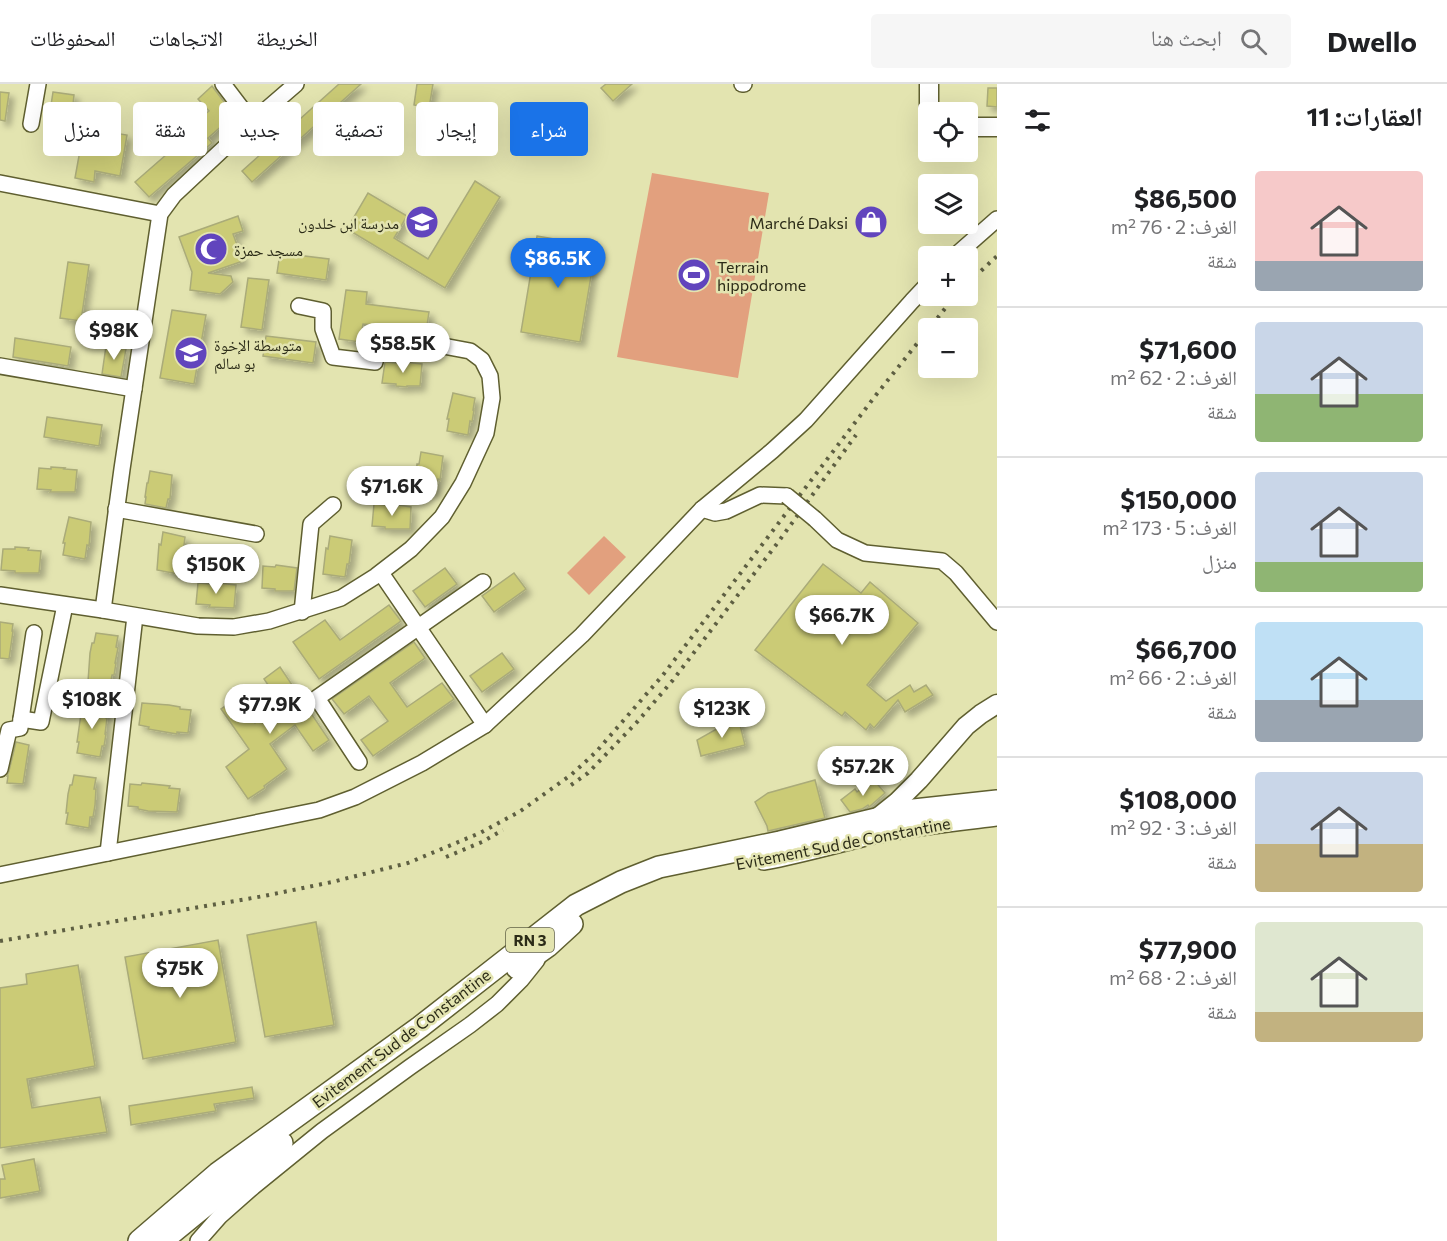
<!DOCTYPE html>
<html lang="ar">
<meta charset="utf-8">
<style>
:root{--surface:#fff;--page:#f6f6f6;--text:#202124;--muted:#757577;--line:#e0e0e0;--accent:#1a73e8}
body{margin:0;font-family:Commissioner,"Noto Naskh Arabic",sans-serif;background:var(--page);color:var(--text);direction:rtl;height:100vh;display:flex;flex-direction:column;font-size:22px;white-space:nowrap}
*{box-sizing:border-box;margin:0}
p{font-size:20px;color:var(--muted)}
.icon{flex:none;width:33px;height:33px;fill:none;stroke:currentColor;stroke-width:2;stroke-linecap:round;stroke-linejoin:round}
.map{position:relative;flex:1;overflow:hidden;direction:ltr}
.details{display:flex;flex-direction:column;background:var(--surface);width:450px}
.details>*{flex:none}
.guide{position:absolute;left:18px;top:18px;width:570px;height:54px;direction:rtl;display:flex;gap:12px}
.controls{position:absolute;left:918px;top:18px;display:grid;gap:12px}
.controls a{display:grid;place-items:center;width:60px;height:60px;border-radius:6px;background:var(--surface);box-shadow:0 6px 24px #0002;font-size:30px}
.price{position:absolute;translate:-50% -51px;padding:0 14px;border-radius:21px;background:#fff;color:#222;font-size:20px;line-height:39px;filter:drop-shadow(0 2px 3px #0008)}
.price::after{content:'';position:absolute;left:50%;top:36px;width:18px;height:14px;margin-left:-9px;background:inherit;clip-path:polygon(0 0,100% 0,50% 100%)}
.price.selected{background:var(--accent);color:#fff}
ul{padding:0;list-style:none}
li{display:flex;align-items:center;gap:18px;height:150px;padding:0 24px}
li+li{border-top:2px solid var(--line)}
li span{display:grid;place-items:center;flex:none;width:168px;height:120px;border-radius:6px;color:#555}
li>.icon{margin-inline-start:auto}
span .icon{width:72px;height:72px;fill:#fffc;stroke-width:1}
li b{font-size:26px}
h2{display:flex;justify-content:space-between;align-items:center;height:72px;padding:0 24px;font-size:26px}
.pill{padding:0 21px;border-radius:6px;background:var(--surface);box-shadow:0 6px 24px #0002;font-size:21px;line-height:54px}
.pill.selected{background:var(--accent);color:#fff}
header{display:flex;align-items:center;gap:36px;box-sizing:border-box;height:84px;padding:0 30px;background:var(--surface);border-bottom:2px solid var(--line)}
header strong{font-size:28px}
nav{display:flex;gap:33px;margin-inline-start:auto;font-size:21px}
.search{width:420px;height:54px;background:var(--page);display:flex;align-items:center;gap:15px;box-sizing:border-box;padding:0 21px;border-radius:6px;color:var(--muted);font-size:22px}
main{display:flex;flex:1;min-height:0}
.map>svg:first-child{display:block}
</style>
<header>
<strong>Dwello</strong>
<div class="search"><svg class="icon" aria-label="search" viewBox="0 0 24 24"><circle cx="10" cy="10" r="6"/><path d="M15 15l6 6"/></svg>ابحث هنا</div>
<nav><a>الخريطة</a><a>الاتجاهات</a><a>المحفوظات</a></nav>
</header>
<main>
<section class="details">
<h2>العقارات: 11<svg class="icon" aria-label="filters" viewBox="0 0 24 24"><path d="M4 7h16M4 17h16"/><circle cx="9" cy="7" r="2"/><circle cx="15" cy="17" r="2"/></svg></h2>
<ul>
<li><span style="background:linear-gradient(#f6c9c9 75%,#9aa5b1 0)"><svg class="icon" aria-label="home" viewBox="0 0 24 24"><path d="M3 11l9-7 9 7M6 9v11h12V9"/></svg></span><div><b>$86,500</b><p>الغرف: 2 · 76 m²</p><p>شقة</p></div></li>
<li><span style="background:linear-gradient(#c9d6e8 60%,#8fb573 0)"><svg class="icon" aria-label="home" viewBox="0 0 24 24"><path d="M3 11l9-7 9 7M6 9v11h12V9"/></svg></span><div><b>$71,600</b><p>الغرف: 2 · 62 m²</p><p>شقة</p></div></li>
<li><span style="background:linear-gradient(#c9d6e8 75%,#8fb573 0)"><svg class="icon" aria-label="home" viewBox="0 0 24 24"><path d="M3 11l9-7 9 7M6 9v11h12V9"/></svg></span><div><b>$150,000</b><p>الغرف: 5 · 173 m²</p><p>منزل</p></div></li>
<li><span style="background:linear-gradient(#bfe0f5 65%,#9aa5b1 0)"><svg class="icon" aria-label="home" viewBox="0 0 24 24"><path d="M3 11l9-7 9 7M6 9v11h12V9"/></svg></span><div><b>$66,700</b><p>الغرف: 2 · 66 m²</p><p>شقة</p></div></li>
<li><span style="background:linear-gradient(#c9d6e8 60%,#c2b280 0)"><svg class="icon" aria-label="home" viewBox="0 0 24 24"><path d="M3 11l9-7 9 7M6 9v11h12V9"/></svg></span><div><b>$108,000</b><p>الغرف: 3 · 92 m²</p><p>شقة</p></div></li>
<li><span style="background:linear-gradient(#dfe7d0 75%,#c2b280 0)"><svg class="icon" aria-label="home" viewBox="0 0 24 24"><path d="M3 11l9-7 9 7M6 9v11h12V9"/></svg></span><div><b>$77,900</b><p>الغرف: 2 · 68 m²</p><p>شقة</p></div></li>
</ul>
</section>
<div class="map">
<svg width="997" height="1157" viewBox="0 0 997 1157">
<defs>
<filter id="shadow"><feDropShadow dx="5" dy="5" stdDeviation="3" flood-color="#0004"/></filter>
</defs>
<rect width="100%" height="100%" fill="#e3e4b0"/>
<g fill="#e2a07e">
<polygon points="652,89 769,109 738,294 617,273"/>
<polygon points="604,452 626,473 589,511 567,489"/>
</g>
<g fill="#cbcb76" stroke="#aaab79" stroke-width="1.5" filter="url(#shadow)">
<polygon points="339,0 361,0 252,98 242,87"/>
<polygon points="417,0 433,0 429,24 414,21"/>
<polygon points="606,0 632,0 613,17 601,4"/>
<polygon points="212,2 234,31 208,54 212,59 149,113 135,98 199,42 197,40 201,37 199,35 209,27 198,15"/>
<polygon points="988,4 997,4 997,23 987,22"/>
<polygon points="0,8 9,9 5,37 0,36"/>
<polygon points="53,8 74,11 70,48 48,45 49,34 47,33 49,20 51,21"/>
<polygon points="84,44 127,51 120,92 95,87 94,98 75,94"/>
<polygon points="475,97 500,113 445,204 347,145 368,109 407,132 394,154 428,175"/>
<polygon points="238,132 243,147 233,150 243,177 208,189 231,192 233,198 220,210 190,206 192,188 179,153"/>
<polygon points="537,152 596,162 580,258 521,248"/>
<polygon points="280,169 329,175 326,196 277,189"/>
<polygon points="68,178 89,181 81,237 60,234"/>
<polygon points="248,194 269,196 262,246 241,243"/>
<polygon points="346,206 367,208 366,220 429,228 426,248 381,240 375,241 363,240 360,258 339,255"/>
<polygon points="172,226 206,231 194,300 160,294"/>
<polygon points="266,252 316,258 313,279 263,272"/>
<polygon points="15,254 71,263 68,282 13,273"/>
<polygon points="106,262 126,265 121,293 102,290"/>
<polygon points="396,277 422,280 420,302 407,302 407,303 396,302 396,300 382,299 385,278 396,279"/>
<polygon points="453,309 475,314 473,326 474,326 472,338 470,337 468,351 447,347 449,335 447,335"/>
<polygon points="47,333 102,341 99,362 44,353"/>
<polygon points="421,368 443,372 440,396 438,395 436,409 415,405 417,380 419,380"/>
<polygon points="51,383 65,384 64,385 77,386 75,408 50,408 51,406 37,405 39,384 51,385"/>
<polygon points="150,387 172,391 170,415 168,415 166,424 145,420 146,413 145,413 147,399 148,399"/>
<polygon points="386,419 411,423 410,445 385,445 385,443 372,442 374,420 386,421"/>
<polygon points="69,433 91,438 89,462 87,461 85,475 63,471 65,459 63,459"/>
<polygon points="163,448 185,453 182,477 180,476 178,490 157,486 159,460 161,461"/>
<polygon points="330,452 352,456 349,480 347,480 345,493 323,490 326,464 328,465"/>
<polygon points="15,463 29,464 28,466 41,467 39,489 15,489 15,487 1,486 3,465 15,465"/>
<polygon points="823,480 861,509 870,498 918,539 867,601 886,617 910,601 914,608 926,601 933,611 905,628 898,616 874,644 870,640 866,646 845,628 842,632 755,566"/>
<polygon points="276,481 297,484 294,507 275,507 275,505 262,504 263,482 275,483"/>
<polygon points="445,484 457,500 425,523 413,507"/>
<polygon points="514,489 526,505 494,528 482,512"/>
<polygon points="210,498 236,501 234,524 209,523 210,521 196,520 198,499 210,500"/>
<polygon points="389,521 401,537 319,595 293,558 325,536 340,556"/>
<polygon points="0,538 13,540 12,547 13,547 9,575 0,574"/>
<polygon points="96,549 118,552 116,563 118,564 115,579 116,579 114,591 112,591 110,602 88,598 90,569 92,559 94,559"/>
<polygon points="414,558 425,574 390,599 407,623 442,599 454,615 373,672 361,656 388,637 369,612 344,630 332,615"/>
<polygon points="502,569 514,585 482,608 470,592"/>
<polygon points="280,583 329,656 313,667 295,641 270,660 287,685 264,702 265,704 248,715 226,683 249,665 221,625 237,614 255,639 281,620 264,595"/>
<polygon points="142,619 169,621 180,623 180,625 191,626 188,649 177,648 177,650 148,645 149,643 139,641"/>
<polygon points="85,620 108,623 106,634 107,634 105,650 106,650 104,662 102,662 100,673 77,669 79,658 77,658 81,630 84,630"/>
<polygon points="738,633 745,661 701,672 697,656"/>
<polygon points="16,658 29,661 23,700 7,699 8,692 7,692 9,687"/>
<polygon points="74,691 96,694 94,705 96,705 95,721 93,733 90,733 89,744 66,740 68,729 66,729 68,710 70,701 72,701"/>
<polygon points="873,695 885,709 869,723 868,721 862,725 850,728 841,716 855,705 857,708"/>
<polygon points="815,696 825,734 768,747 767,742 755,718 768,709"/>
<polygon points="142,699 170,702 169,704 180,705 177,728 148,727 138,725 138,723 128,722 130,700 141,701"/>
<polygon points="316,838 334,941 265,953 247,851"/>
<polygon points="218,856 236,958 143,975 125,873"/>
<polygon points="78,881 95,982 27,995 32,1024 100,1013 107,1048 0,1064 0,904 27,900 26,890"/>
<polygon points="252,1003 254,1014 214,1020 216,1027 131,1041 129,1022"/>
<polygon points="34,1075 40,1107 0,1114 0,1095 5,1095 2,1081"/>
</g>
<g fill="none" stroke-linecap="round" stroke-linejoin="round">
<defs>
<g id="minor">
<polyline points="223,0 252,38"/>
<polyline points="742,0 744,0"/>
<polyline points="31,40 38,0"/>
<polyline points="0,99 160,130"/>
<polyline points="955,172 997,135"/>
<polyline points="0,282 134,305"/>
<polyline points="116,425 256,450"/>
<polyline points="702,425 715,429 726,427 760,411 787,412"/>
<polyline points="815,435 837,456 865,469 942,477 956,489 997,538"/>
<polyline points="381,489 485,641"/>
<polyline points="0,511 103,526 198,542 234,543 269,537 341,514 376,492 411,465 442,433 463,399 486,349 492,314 490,292 482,276 470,267 379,250 375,278 333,273 323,245 323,227 299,222"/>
<polyline points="103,526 122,385 160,130 174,111 252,38 296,0"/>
<polyline points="302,528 311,440 333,421"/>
<polyline points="21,635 34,549"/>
<polyline points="359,678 317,614 483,498"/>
<polyline points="0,685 9,646 20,644 21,635 41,638 65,521"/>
<polyline points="108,769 135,532"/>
<polyline points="0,791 319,726 355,713 422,679 485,641 582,551 702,425 772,367 806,336 912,217 928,200"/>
<polyline points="198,1157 220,1132 253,1103 322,1047 410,983 470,941 497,920 521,896 537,876"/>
</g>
<g id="major">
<polyline points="929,0 929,24 931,28"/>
<polyline points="968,43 997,43"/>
<polyline points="877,734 897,718 919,696 966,642 981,630 997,620"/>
</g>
<g id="highway">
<path d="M 764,775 C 801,768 836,758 873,749 C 914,740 955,736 997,731"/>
<polyline points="517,884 548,862 572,840"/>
<polyline points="139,1157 218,1089 420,943 576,821 621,798 659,783 780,758 914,726 997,717"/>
<polyline points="162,1157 282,1059"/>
</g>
</defs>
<use href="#minor" stroke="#5f5f30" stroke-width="18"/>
<use href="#major" stroke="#5f5f30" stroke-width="21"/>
<use href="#highway" stroke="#5f5f30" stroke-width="24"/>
<use href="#minor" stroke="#fff" stroke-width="15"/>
<use href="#major" stroke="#fff" stroke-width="18"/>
<use href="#highway" stroke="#fff" stroke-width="21"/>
<g stroke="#5e5f42" stroke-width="4" stroke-dasharray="3 6" stroke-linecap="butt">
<polyline points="968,199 997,172"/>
<polyline points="571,701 588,689 638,637 673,596 776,461 856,351"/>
<polyline points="446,773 482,758 503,746"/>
<polyline points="0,857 264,812 332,798 408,779 480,749 519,728 571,691 596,668 663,591 876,311 955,212"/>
</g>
<defs>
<polyline id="minor-bridge" points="787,412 815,435"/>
</defs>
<use href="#minor-bridge" stroke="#5f5f30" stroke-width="18" stroke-linecap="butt"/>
<use href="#minor-bridge" stroke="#fff" stroke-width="15"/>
</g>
<defs>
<symbol id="school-disc" viewBox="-11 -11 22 22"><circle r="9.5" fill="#6145bd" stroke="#e3e4b0"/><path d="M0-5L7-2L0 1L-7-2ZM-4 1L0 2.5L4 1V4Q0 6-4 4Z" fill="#fff"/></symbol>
<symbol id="shop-disc" viewBox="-11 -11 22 22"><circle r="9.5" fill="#6145bd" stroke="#e3e4b0"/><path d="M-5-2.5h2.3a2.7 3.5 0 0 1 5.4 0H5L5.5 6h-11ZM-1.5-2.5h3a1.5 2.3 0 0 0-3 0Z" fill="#fff"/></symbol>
<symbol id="mosque-disc" viewBox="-11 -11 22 22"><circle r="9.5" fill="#6145bd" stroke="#e3e4b0"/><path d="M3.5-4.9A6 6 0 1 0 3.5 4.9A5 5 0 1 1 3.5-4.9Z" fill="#fff"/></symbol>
<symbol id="stadium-disc" viewBox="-11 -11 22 22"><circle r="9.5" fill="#6145bd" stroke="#e3e4b0"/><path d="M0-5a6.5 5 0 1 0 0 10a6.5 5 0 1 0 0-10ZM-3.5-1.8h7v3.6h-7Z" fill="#fff"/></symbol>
</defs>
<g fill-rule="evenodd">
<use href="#school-disc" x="403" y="119" width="38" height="38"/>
<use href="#shop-disc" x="852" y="119" width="38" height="38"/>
<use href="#mosque-disc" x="192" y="146" width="38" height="38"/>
<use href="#stadium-disc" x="675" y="172" width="38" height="38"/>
<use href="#school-disc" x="172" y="250" width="38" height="38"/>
</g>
<g text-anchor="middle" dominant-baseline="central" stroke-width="5" stroke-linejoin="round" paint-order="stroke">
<rect fill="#e3e4b0" stroke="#626245" stroke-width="1.5" x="506" y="844" width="48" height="24" rx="4.5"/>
<g font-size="15" font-weight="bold" fill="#2b2b17">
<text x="530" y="856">RN 3</text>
</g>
<g font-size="16" fill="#2b2b17" stroke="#e3e4b0" text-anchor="start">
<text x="399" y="138" text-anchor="end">مدرسة ابن خلدون</text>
<text x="848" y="138" text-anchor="end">Marché Daksi</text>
<text x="234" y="165">مسجد حمزة</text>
<text x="717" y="182">Terrain<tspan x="717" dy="18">hippodrome</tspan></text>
<text x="214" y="260">متوسطة الإخوة<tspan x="214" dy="18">بو سالم</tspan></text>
</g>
<g font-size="16" fill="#2b2b17" stroke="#e3e4b0">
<text transform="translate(843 759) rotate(-11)">Evitement Sud de Constantine</text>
<text transform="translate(401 954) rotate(-37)">Evitement Sud de Constantine</text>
</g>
</g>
</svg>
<div class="controls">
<a><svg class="icon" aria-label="locate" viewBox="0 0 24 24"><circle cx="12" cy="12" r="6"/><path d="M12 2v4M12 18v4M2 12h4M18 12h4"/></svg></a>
<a><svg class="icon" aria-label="layers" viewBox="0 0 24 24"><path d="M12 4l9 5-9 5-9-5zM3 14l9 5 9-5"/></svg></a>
<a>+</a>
<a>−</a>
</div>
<b class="price selected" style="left:558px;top:205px">$86.5K</b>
<b class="price" style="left:114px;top:277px">$98K</b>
<b class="price" style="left:403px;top:290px">$58.5K</b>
<b class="price" style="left:392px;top:433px">$71.6K</b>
<b class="price" style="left:216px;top:511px">$150K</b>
<b class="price" style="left:842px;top:562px">$66.7K</b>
<b class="price" style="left:92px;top:646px">$108K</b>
<b class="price" style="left:270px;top:651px">$77.9K</b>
<b class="price" style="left:722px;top:655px">$123K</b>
<b class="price" style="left:863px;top:713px">$57.2K</b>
<b class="price" style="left:180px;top:915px">$75K</b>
<div class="guide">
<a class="pill selected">شراء</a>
<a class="pill">إيجار</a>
<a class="pill">تصفية</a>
<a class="pill">جديد</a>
<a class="pill">شقة</a>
<a class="pill">منزل</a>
</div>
</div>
</main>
